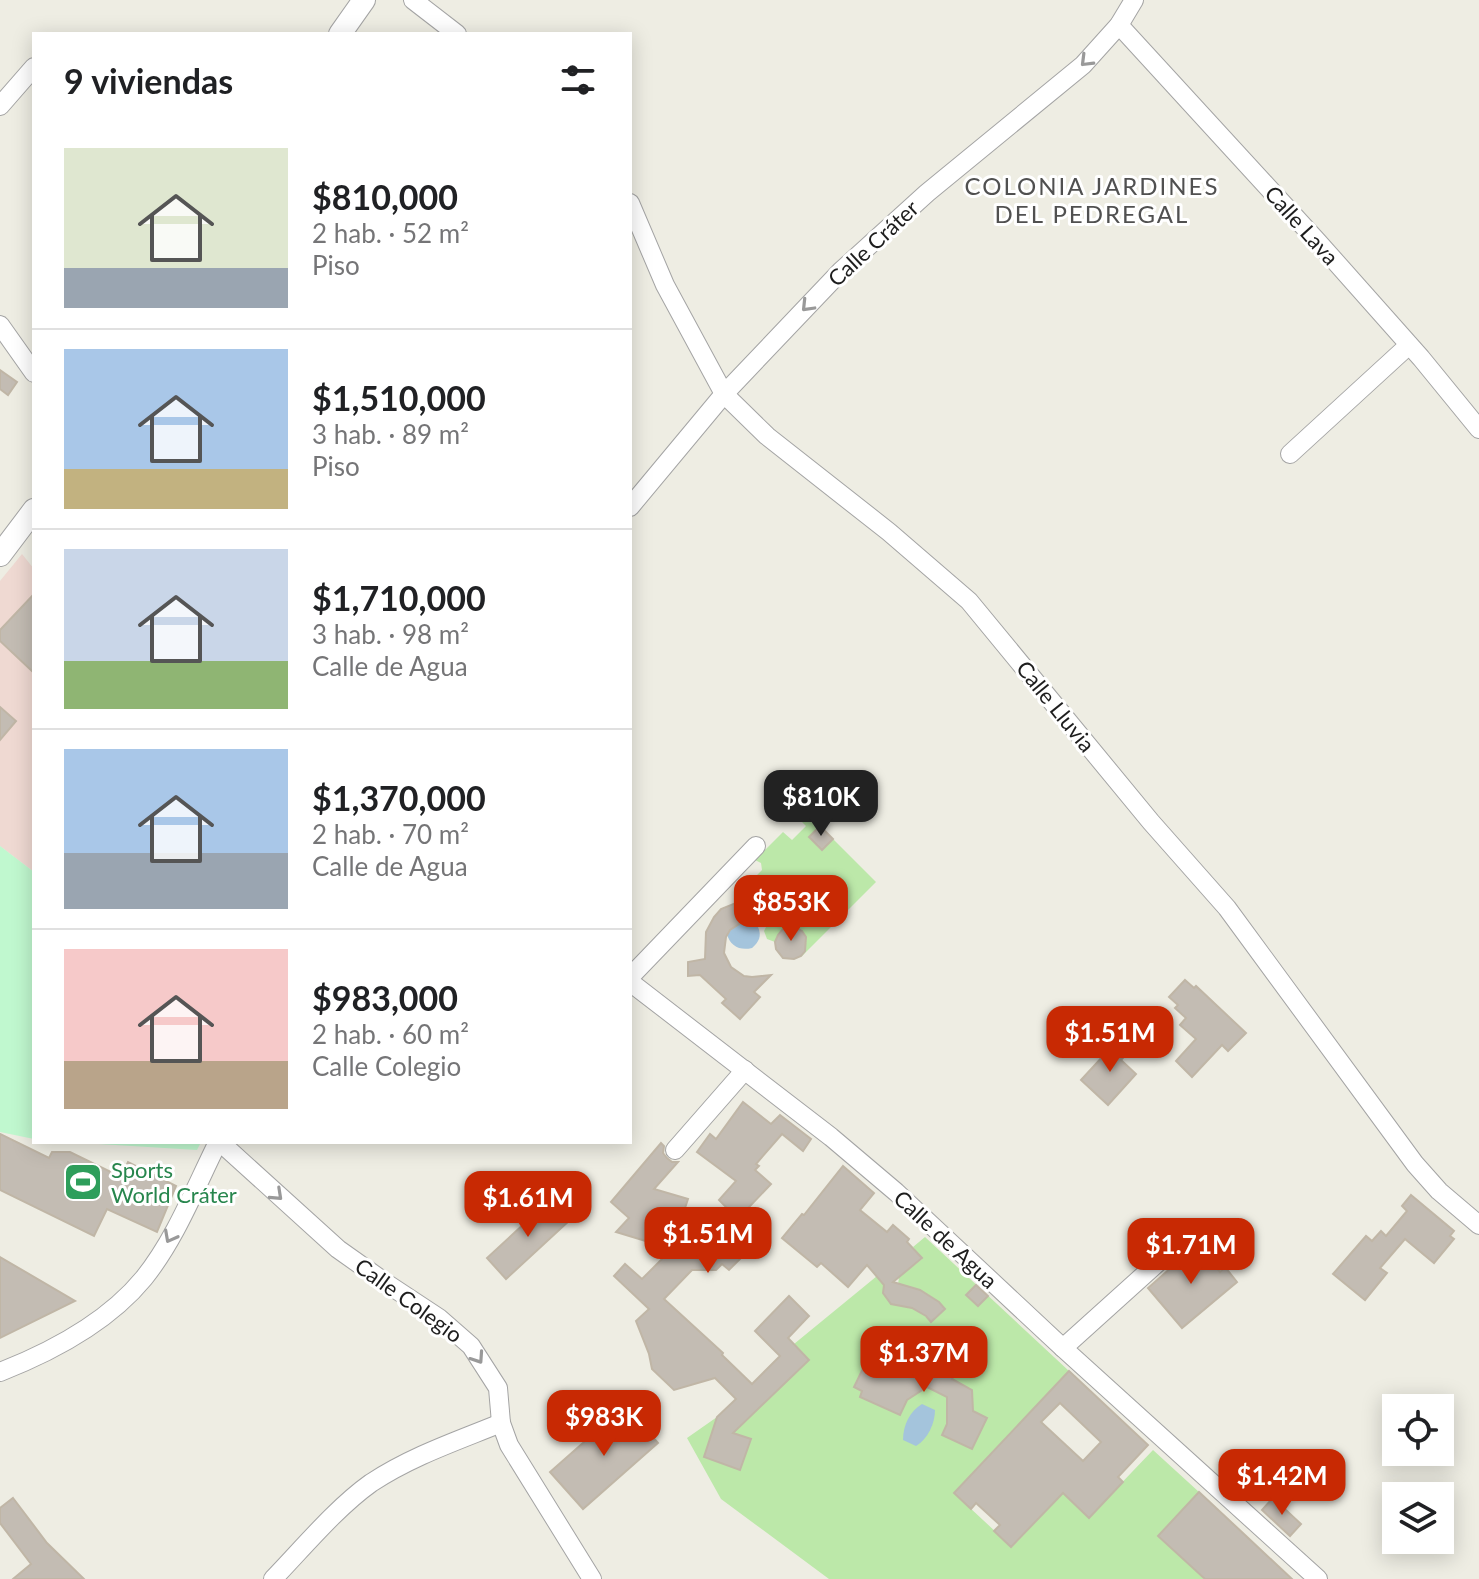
<!DOCTYPE html>
<html lang="es">
<meta charset="utf-8">
<style>
:root{--surface:#fff;--page:#f6f6f6;--text:#202124;--muted:#757577;--line:#e0e0e0;--accent:#c82903}
body{margin:0;font-family:Lato,sans-serif;background:var(--page);color:var(--text);height:100vh;display:flex;flex-direction:column;font-size:30px;white-space:nowrap}
*{box-sizing:border-box;margin:0}
p{font-size:26px;color:var(--muted)}
.icon{flex:none;width:44px;height:44px;fill:none;stroke:currentColor;stroke-width:2;stroke-linecap:round;stroke-linejoin:round}
.map{position:relative;flex:1;overflow:hidden}
.details{position:absolute;left:32px;top:32px;width:600px;height:1112px;display:flex;flex-direction:column;background:var(--surface);border-radius:0px;box-shadow:0 4px 20px #0003}
.details>*{flex:none}
.tools{position:absolute;left:1382px;top:1394px;display:grid;gap:16px}
.tools a{display:grid;place-items:center;width:72px;height:72px;border-radius:0px;background:var(--surface);box-shadow:0 4px 20px #0003;font-size:40px}
.price{position:absolute;translate:-50% -68px;padding:0 18px;border-radius:16px;background:var(--accent);color:#fff;font-size:26px;line-height:52px;filter:drop-shadow(0 2px 4px #0008)}
.price::after{content:'';position:absolute;left:50%;top:48px;width:24px;height:18px;margin-left:-12px;background:inherit;clip-path:polygon(0 0,100% 0,50% 100%)}
.price.active{background:#222;color:#fff}
ul{padding:0;list-style:none}
li{display:flex;align-items:center;gap:24px;height:200px;padding:0 32px}
li+li{border-top:2px solid var(--line)}
li span{display:grid;place-items:center;flex:none;width:224px;height:160px;border-radius:0px;color:#555}
li>.icon{margin-inline-start:auto}
span .icon{width:96px;height:96px;fill:#fffc;stroke-width:1}
li b{font-size:34px}
h2{display:flex;justify-content:space-between;align-items:center;height:96px;padding:0 32px;font-size:34px}
.map>svg:first-child{display:block}
</style>
<div class="map">
<svg width="1479" height="1579" viewBox="0 0 1479 1579">
<rect width="100%" height="100%" fill="#eeede3"/>
<polygon fill="#efd9d2" points="22,554 34,569 34,872 0,846 0,581"/>
<g fill="#bce8a9" fill-rule="evenodd">
<path d="M 805,810 L 820,826 L 809,837 L 821,850 L 833,839 L 876,882 L 801,957 C 819,930 784,914 775,942 L 767,939 L 764,931 L 769,921 L 763,911 L 752,910 L 749,883 L 762,870 L 761,863 L 755,860 L 783,832 L 792,840 L 806,826 L 798,818 Z"/>
<path d="M 925,1237 L 1069,1371 L 954,1493 L 1012,1547 L 1063,1493 L 1089,1517 L 1153,1450 L 1199,1492 L 1159,1536 L 1205,1579 L 829,1579 L 721,1499 L 687,1438 L 717,1417 L 733,1433 L 809,1360 L 794,1344 L 877,1276 L 884,1285 L 883,1293 L 920,1311 L 931,1321 L 945,1308 C 932,1295 917,1286 898,1285 L 899,1277 L 922,1259 L 913,1247 ZM 714,1427 L 740,1469 L 704,1457 Z"/>
</g>
<g fill="#c0f8cf">
<polygon points="0,846 34,872 34,1139 0,1132"/>
<polygon points="66,1142 201,1142 197,1150"/>
</g>
<g fill="#a4c4dc">
<path d="M 752,910 L 759,911 L 763,918 L 758,927 C 762,936 759,942 752,948 C 740,951 730,946 727,934 C 733,926 742,921 752,919 Z"/>
<path d="M 922,1404 L 935,1410 C 935,1423 928,1439 916,1446 L 903,1440 C 903,1425 910,1411 922,1404 Z"/>
</g>
<g fill="#c3bcb3" stroke="#c0b6a6" stroke-width="2" fill-rule="evenodd">
<polygon points="0,370 17,382 8,395 0,389"/>
<polygon points="34,594 34,673 0,641 0,630"/>
<polygon points="0,707 16,721 0,740"/>
<polygon points="820,826 833,839 822,850 809,837"/>
<polygon points="752,900 752,919 744,921 730,930 726,937 724,953 731,967 744,976 752,977 771,975 754,992 760,997 740,1019 722,1003 726,999 700,975 688,976 688,962 705,959 706,932 714,917 721,909 741,901"/>
<polygon points="789,928 796,928 802,931 806,937 805,951 801,956 794,959 783,958 776,949 775,942 778,935 782,930"/>
<polygon points="1185,980 1194,988 1196,986 1246,1033 1228,1051 1222,1045 1192,1077 1176,1061 1196,1039 1180,1025 1186,1018 1175,1008 1178,1005 1169,997"/>
<polygon points="1117,1041 1128,1052 1121,1060 1136,1074 1108,1105 1081,1080"/>
<polygon points="743,1102 771,1124 780,1115 811,1139 803,1151 782,1134 756,1164 759,1166 755,1170 771,1184 730,1227 751,1248 729,1270 722,1264 716,1270 692,1270 664,1299 723,1353 722,1355 752,1384 780,1356 755,1331 789,1296 809,1316 788,1338 809,1360 733,1433 751,1439 740,1470 704,1457 717,1417 736,1399 715,1378 674,1390 652,1369 649,1354 636,1321 649,1309 614,1276 625,1264 642,1279 672,1249 616,1232 629,1218 611,1202 661,1143 664,1146 663,1153 667,1158 672,1162 678,1162 654,1189 688,1199 685,1208 693,1210 679,1256 726,1207 719,1200 736,1181 697,1152 710,1134 716,1139"/>
<polygon points="0,1134 49,1158 52,1152 70,1152 121,1177 128,1162 176,1186 157,1232 107,1209 94,1236 0,1190"/>
<polygon points="843,1166 874,1193 860,1210 887,1232 893,1225 909,1239 907,1242 922,1258 893,1282 920,1290 939,1302 945,1309 931,1322 926,1316 912,1308 891,1304 883,1293 884,1285 867,1265 848,1287 821,1263 817,1267 782,1238 802,1214 804,1215"/>
<polygon points="1411,1195 1454,1231 1450,1236 1454,1239 1434,1263 1405,1239 1380,1268 1387,1273 1365,1300 1333,1274 1366,1236 1372,1241 1381,1231 1386,1236 1407,1211 1402,1206"/>
<polygon points="551,1199 570,1220 506,1279 487,1258"/>
<polygon points="1197,1245 1220,1272 1225,1267 1237,1282 1182,1328 1148,1288"/>
<polygon points="0,1257 75,1301 0,1338"/>
<polygon points="976,1285 988,1296 978,1306 966,1295"/>
<polygon points="940,1356 959,1366 952,1379 972,1390 973,1411 987,1418 972,1449 942,1435 947,1424 947,1397 927,1387 907,1400 900,1415 860,1397 862,1391 854,1387 868,1358 906,1375 915,1359 933,1369"/>
<path d="M 1069,1371 L 1148,1445 L 1118,1477 L 1123,1482 L 1089,1518 L 1063,1493 L 1011,1547 L 994,1531 L 1000,1525 L 976,1503 L 971,1509 L 954,1493 ZM 1060,1403 L 1101,1442 L 1083,1461 L 1041,1422 Z"/>
<polygon points="625,1406 658,1443 583,1509 550,1472"/>
<polygon points="1199,1492 1245,1535 1292,1579 1205,1579 1158,1536"/>
<polygon points="13,1498 47,1543 84,1579 13,1579 31,1564 0,1523 0,1508"/>
<polygon points="1273,1498 1301,1524 1290,1536 1262,1510"/>
</g>
<g fill="none" stroke-linecap="round" stroke-linejoin="round">
<defs>
<g id="minor">
<polyline points="413,0 457,34"/>
<polyline points="1119,25 1318,242 1421,358 1479,429"/>
<polyline points="0,106 34,67"/>
<polyline points="630,203 665,285 724,394 767,436 889,532 969,601 1151,822 1227,908 1415,1164 1439,1191 1479,1225"/>
<polyline points="0,325 34,373"/>
<polyline points="1290,454 1409,345"/>
<polyline points="630,507 724,394 841,271 927,193 1083,65 1119,25 1134,0"/>
<polyline points="630,977 756,846"/>
<polyline points="630,982 831,1137 896,1192 1063,1348 1318,1579"/>
<polyline points="220,1142 338,1249 386,1283 439,1318 471,1346 498,1388 501,1423 509,1445 592,1579"/>
<polyline points="675,1150 745,1070"/>
<polyline points="1063,1348 1175,1247"/>
<path d="M 0,1372 C 51,1352 108,1322 144,1278 C 176,1238 195,1188 218,1142"/>
<path d="M 273,1579 C 303,1548 336,1508 371,1483 C 412,1456 457,1441 501,1423"/>
</g>
<g id="tertiary">
<polyline points="340,34 364,0"/>
<polyline points="0,555 34,510"/>
</g>
</defs>
<use href="#minor" stroke="#a4a4a4" stroke-width="20"/>
<use href="#tertiary" stroke="#a4a4a4" stroke-width="24"/>
<use href="#minor" stroke="#fff" stroke-width="18"/>
<use href="#tertiary" stroke="#fff" stroke-width="22"/>
</g>
<defs><path id="oneway-chevron" d="M-2-3.5L2.5 0L-2 3.5" fill="none" stroke-width="1.6" stroke-linecap="round" stroke-linejoin="round" transform="scale(2)"/></defs>
<g stroke="#999">
<use href="#oneway-chevron" transform="translate(1086 61) rotate(135)"/>
<use href="#oneway-chevron" transform="translate(807 306) rotate(134)"/>
<use href="#oneway-chevron" transform="translate(277 1195) rotate(43)"/>
<use href="#oneway-chevron" transform="translate(170 1237) rotate(118)"/>
<use href="#oneway-chevron" transform="translate(478 1358) rotate(56)"/>
</g>
<defs>
<symbol id="stadium-square" viewBox="-11 -11 22 22"><rect x="-9" y="-9" width="18" height="18" rx="4" fill="#2e9e5b" stroke="#fff"/><path d="M0-5a6.5 5 0 1 0 0 10a6.5 5 0 1 0 0-10ZM-3.5-1.8h7v3.6h-7Z" fill="#fff"/></symbol>
</defs>
<g fill-rule="evenodd">
<use href="#stadium-square" x="61" y="1160" width="44" height="44"/>
</g>
<g text-anchor="middle" dominant-baseline="central" stroke-width="6" stroke-linejoin="round" paint-order="stroke">
<g font-size="22" fill="#1d1d1d" stroke="#fff">
<text transform="translate(1302 225) rotate(48)">Calle Lava</text>
<text transform="translate(873 243) rotate(-43)">Calle Cráter</text>
<text transform="translate(1056 706) rotate(51)">Calle Lluvia</text>
<text transform="translate(946 1239) rotate(43)">Calle de Agua</text>
<text transform="translate(409 1300) rotate(36)">Calle Colegio</text>
</g>
<g font-size="22" fill="#27864d" stroke="#fff" text-anchor="start">
<text x="111" y="1169">Sports<tspan x="111" dy="25">World Cráter</tspan></text>
</g>
<g font-size="24" letter-spacing="2" fill="#505050" stroke="#fff">
<text x="1092" y="185">COLONIA JARDINES<tspan x="1092" dy="28">DEL PEDREGAL</tspan></text>
</g>
</g>
</svg>
<div class="tools">
<a><svg class="icon" aria-label="locate" viewBox="0 0 24 24"><circle cx="12" cy="12" r="6"/><path d="M12 2v4M12 18v4M2 12h4M18 12h4"/></svg></a>
<a><svg class="icon" aria-label="layers" viewBox="0 0 24 24"><path d="M12 4l9 5-9 5-9-5zM3 14l9 5 9-5"/></svg></a>
</div>
<b class="price active" style="left:821px;top:838px">$810K</b>
<b class="price" style="left:791px;top:943px">$853K</b>
<b class="price" style="left:1110px;top:1074px">$1.51M</b>
<b class="price" style="left:528px;top:1239px">$1.61M</b>
<b class="price" style="left:708px;top:1275px">$1.51M</b>
<b class="price" style="left:1191px;top:1286px">$1.71M</b>
<b class="price" style="left:924px;top:1394px">$1.37M</b>
<b class="price" style="left:604px;top:1458px">$983K</b>
<b class="price" style="left:1282px;top:1517px">$1.42M</b>
<section class="details">
<h2>9 viviendas<svg class="icon" aria-label="filters" viewBox="0 0 24 24"><path d="M4 7h16M4 17h16"/><circle cx="9" cy="7" r="2"/><circle cx="15" cy="17" r="2"/></svg></h2>
<ul>
<li><span style="background:linear-gradient(#dfe7d0 75%,#9aa5b1 0)"><svg class="icon" aria-label="home" viewBox="0 0 24 24"><path d="M3 11l9-7 9 7M6 9v11h12V9"/></svg></span><div><b>$810,000</b><p>2 hab. · 52 m²</p><p>Piso</p></div></li>
<li><span style="background:linear-gradient(#a9c7e8 75%,#c2b280 0)"><svg class="icon" aria-label="home" viewBox="0 0 24 24"><path d="M3 11l9-7 9 7M6 9v11h12V9"/></svg></span><div><b>$1,510,000</b><p>3 hab. · 89 m²</p><p>Piso</p></div></li>
<li><span style="background:linear-gradient(#c9d6e8 70%,#8fb573 0)"><svg class="icon" aria-label="home" viewBox="0 0 24 24"><path d="M3 11l9-7 9 7M6 9v11h12V9"/></svg></span><div><b>$1,710,000</b><p>3 hab. · 98 m²</p><p>Calle de Agua</p></div></li>
<li><span style="background:linear-gradient(#a9c7e8 65%,#9aa5b1 0)"><svg class="icon" aria-label="home" viewBox="0 0 24 24"><path d="M3 11l9-7 9 7M6 9v11h12V9"/></svg></span><div><b>$1,370,000</b><p>2 hab. · 70 m²</p><p>Calle de Agua</p></div></li>
<li><span style="background:linear-gradient(#f6c9c9 70%,#b9a48a 0)"><svg class="icon" aria-label="home" viewBox="0 0 24 24"><path d="M3 11l9-7 9 7M6 9v11h12V9"/></svg></span><div><b>$983,000</b><p>2 hab. · 60 m²</p><p>Calle Colegio</p></div></li>
</ul>
</section>
</div>
